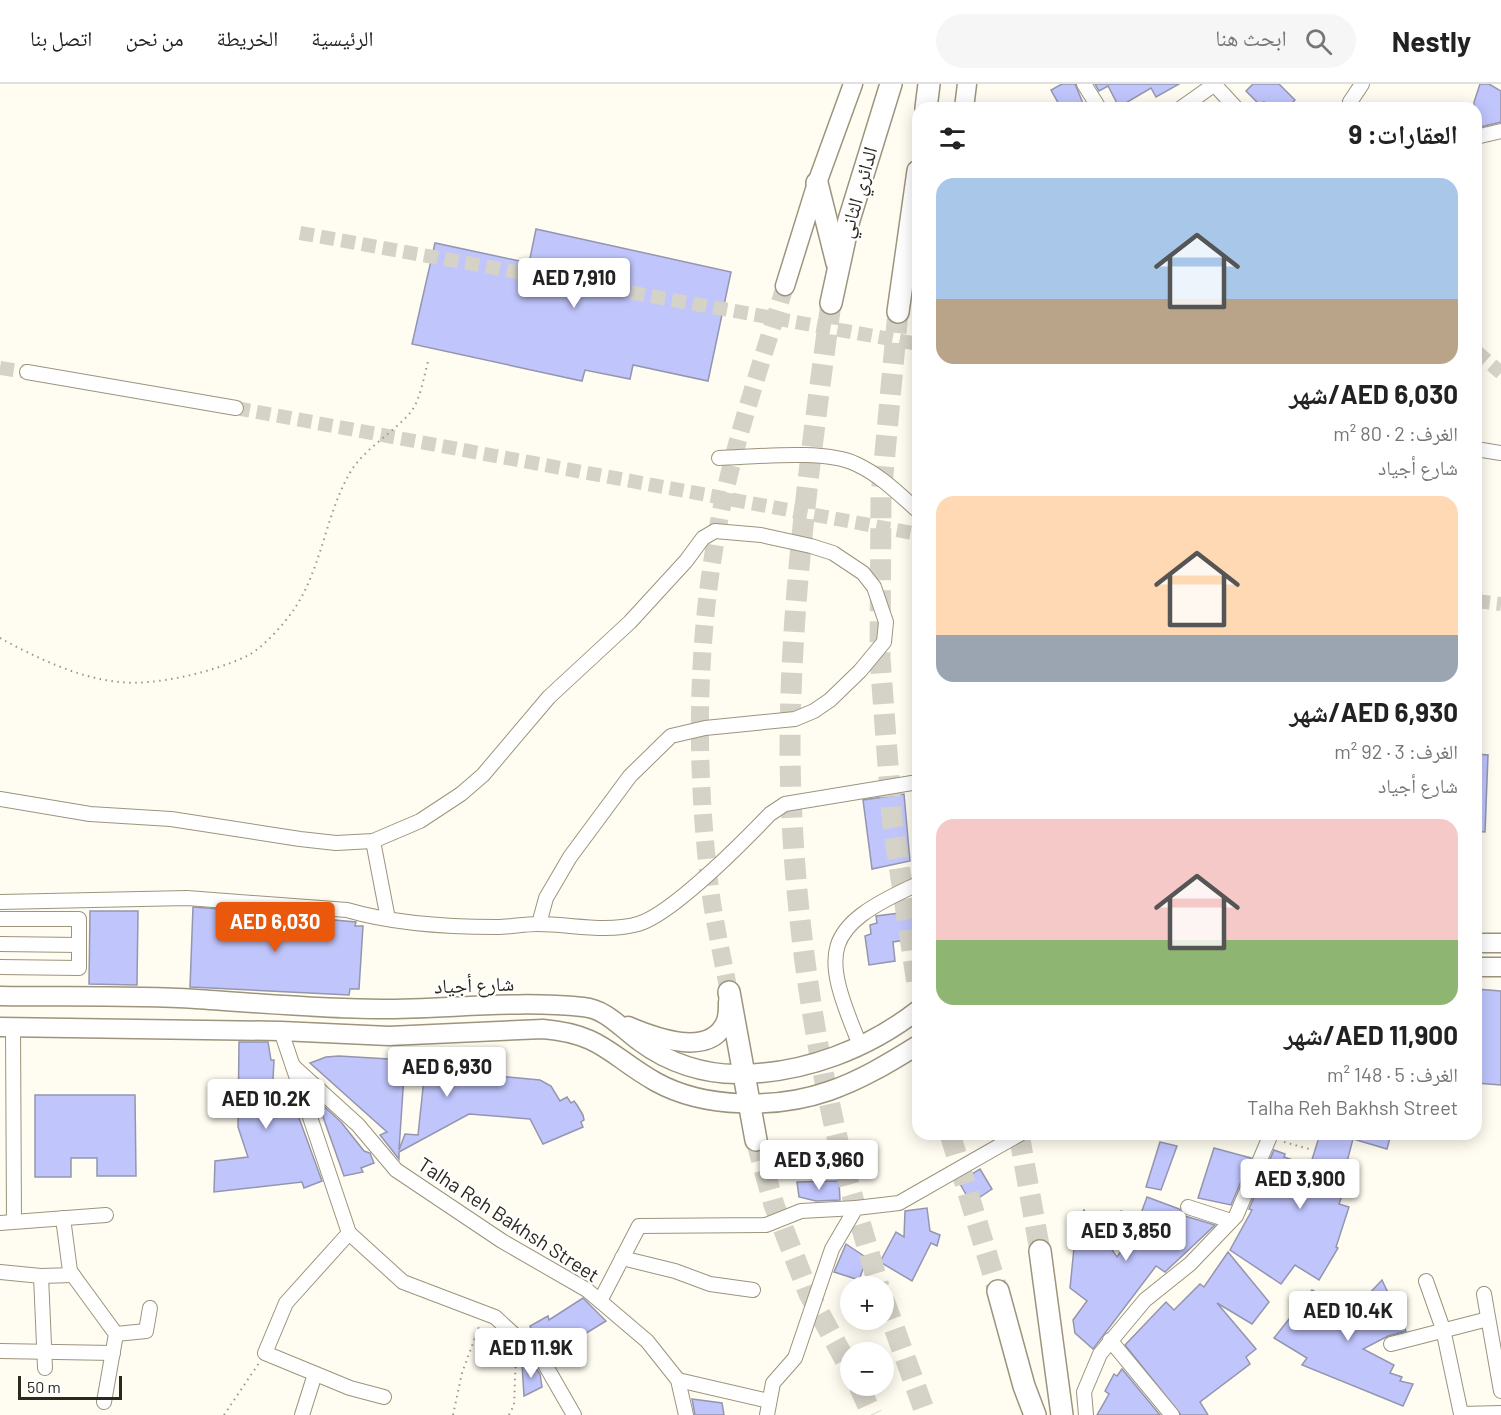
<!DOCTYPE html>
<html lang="ar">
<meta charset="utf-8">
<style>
:root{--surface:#fff;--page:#f6f6f6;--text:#222;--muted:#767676;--line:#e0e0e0;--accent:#ea580c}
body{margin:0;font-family:Barlow,"Noto Naskh Arabic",sans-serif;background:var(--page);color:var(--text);direction:rtl;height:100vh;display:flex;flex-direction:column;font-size:22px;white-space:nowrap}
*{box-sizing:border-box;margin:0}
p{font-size:20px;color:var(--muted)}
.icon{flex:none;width:33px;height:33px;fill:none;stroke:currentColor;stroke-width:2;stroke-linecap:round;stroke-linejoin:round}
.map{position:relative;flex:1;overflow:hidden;direction:ltr}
.sheet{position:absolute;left:912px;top:18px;width:570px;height:1038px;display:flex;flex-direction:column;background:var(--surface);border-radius:18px;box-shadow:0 3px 15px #0003;direction:rtl}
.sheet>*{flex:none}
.tools{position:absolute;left:840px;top:1192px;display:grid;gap:12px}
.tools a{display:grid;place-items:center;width:54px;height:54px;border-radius:50%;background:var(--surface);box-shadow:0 3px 15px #0003;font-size:30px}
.scale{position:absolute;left:18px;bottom:15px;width:104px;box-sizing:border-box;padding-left:6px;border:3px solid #2b281e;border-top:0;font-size:16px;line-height:21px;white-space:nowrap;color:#2b281e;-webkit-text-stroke:4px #fff;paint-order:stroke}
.price{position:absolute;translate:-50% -51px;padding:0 14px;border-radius:6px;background:#fff;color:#222;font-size:20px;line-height:39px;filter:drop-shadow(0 2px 3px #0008)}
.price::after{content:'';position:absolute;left:50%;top:36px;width:18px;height:14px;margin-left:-9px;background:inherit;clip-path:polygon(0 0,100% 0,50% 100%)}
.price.on{background:var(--accent);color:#fff}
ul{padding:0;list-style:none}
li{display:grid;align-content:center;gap:12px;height:318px;padding:0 24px}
li span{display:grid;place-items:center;height:186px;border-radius:18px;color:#555}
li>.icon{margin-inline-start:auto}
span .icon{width:108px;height:108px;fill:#fffc;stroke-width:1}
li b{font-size:26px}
h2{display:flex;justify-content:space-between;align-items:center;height:72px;padding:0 24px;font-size:26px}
header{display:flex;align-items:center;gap:36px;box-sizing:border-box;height:84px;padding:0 30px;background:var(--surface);border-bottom:2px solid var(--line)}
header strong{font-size:28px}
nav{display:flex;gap:33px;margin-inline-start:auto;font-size:21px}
.search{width:420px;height:54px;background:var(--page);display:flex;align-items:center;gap:15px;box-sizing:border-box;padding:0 21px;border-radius:33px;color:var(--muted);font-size:22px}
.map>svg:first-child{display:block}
</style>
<header>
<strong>Nestly</strong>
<div class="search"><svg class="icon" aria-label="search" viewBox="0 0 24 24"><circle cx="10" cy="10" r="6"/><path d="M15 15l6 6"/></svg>ابحث هنا</div>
<nav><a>الرئيسية</a><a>الخريطة</a><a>من نحن</a><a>اتصل بنا</a></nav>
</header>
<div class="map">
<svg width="1501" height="1331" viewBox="0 0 1501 1331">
<rect width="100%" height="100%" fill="#fffcf1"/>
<g fill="#c0c5fc" stroke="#9396ae" stroke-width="1.5">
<polygon points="1062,0 1075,0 1085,24 1061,24 1051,6"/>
<polygon points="1095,0 1179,0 1156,13 1151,4 1119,23 1108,2 1099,7"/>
<polygon points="1253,0 1279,0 1295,16 1287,24 1270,24 1264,18 1259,20 1246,7"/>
<polygon points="1480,0 1489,0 1501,7 1501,38 1476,44 1474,18"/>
<polygon points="536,145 731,188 708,297 633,281 630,295 585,286 582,297 412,260 435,159 529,179"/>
<polygon points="1476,670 1488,671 1485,748 1476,747"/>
<polygon points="904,710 910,777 872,785 863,716"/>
<polygon points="918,815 918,854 893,858 895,877 869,881 865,852 871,850 870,841 877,839 876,832 908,828 906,817"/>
<polygon points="193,823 231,826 230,832 279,834 280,831 356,838 355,842 363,842 359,905 350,905 349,911 190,903"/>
<polygon points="90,827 138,827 137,901 89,900"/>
<polygon points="1476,905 1501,907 1501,1001 1476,999"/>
<polygon points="239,958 268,958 271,976 274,976 273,996 287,1001 322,1097 304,1104 302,1098 214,1108 215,1077 248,1073 238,1043"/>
<polygon points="339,972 405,976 399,1066 405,1050 418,1051 425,985 540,996 551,1002 560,1017 567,1013 571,1019 574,1017 577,1021 583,1031 584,1036 581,1038 583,1043 543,1060 530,1035 469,1030 399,1068 399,1075 380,1051 387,1048 310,979 326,973"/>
<polygon points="35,1011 135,1011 136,1092 97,1092 97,1074 71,1074 71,1093 35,1093"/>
<polygon points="317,1016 341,1038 364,1067 370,1069 374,1079 361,1084 363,1088 344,1092"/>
<polygon points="1320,1050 1391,1050 1387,1065 1353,1055 1344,1089 1347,1090 1345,1097 1347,1098 1339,1120 1349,1123 1336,1163 1338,1164 1319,1196 1295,1181 1281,1200 1230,1166 1252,1126 1249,1125 1274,1066 1285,1070 1284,1073 1310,1082"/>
<polygon points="1160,1058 1177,1062 1161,1106 1146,1103"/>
<polygon points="1214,1064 1251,1074 1231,1121 1198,1114"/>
<polygon points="980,1085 992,1105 971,1119 959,1098"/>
<polygon points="839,1097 840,1116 816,1117 799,1113 797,1098"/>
<polygon points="1147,1113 1179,1125 1185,1132 1215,1141 1165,1188 1156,1182 1093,1265 1075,1249 1073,1236 1087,1217 1070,1204 1076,1144 1084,1126 1117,1173 1133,1150 1113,1141 1121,1127 1139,1135"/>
<polygon points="927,1124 930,1147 940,1151 937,1162 931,1159 912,1197 880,1178 896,1148 904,1153 905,1127"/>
<polygon points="846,1160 867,1174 859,1196 834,1188"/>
<polygon points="1228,1168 1269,1218 1252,1240 1217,1219 1256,1265 1246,1273 1250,1280 1200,1318 1208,1331 1181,1331 1125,1261 1166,1218 1174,1226 1200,1200 1204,1203"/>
<polygon points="1382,1196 1406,1247 1388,1252 1363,1265 1394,1281 1390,1289 1402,1293 1400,1297 1413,1300 1403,1322 1302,1281 1307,1274 1274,1254 1312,1206 1333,1218 1347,1233"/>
<polygon points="583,1214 606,1237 557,1267 555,1264 547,1268 535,1254 530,1242 548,1232 549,1236"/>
<polygon points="532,1279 540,1290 542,1303 524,1312 522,1280"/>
<polygon points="1122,1285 1160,1331 1097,1331 1109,1310 1105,1307 1114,1290 1117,1292"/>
<polygon points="692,1315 722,1319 724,1331 695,1331"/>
</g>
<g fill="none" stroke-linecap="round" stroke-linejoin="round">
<g stroke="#d5d2c7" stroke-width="14" stroke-dasharray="14 7" stroke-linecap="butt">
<polyline points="300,149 918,260"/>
<polyline points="1476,267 1501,289"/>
<polyline points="0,284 27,288"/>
<polyline points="236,324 918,450"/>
<polyline points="1476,517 1501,520"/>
</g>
<path stroke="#d5d2c7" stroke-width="18" stroke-dasharray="18 9" stroke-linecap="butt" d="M 729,908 C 722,871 713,833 709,796 C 696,685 696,571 715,460 C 729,372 759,287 785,202"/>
<g stroke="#d5d2c7" stroke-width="21" stroke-dasharray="21 10" stroke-linecap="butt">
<path d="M 831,219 C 811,368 790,516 790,667 C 791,804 810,945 843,1078 C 854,1120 867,1161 879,1203"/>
<polyline points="898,228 881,412 880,574 892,735 918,906"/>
<polyline points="950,1050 998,1207"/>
<polyline points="1019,1050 1040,1167"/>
<polyline points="756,1056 774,1121 809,1210 850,1285"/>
<polyline points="884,1216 926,1331"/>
<polyline points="859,1302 872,1331"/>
</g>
<defs>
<g id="minor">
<polyline points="1084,0 1099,24"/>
<polyline points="1214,0 1236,24"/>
<polyline points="1350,18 1362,0"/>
<polyline points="1181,24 1215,0"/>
<polyline points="1476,53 1501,47"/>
<polyline points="27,288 236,324"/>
<polyline points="1476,365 1501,369"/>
<path d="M 719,374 C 755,373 825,365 856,380 C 880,391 899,410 918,427"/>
<polyline points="0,715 90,730 171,735 300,755 336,759 373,757 420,737 461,710 483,691 549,613 630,538 686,477 703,454 715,447 761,451 811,462 833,469 863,489 874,503 886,538 884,558 860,587 830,616 814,627 795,635 705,644 671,652 630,692 570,773 546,814 539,840"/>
<polyline points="373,757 388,835"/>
<path d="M 0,818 L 187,814 L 347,826 C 394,840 448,843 497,843 C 510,843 524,840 538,840 C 570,840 605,849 638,840 C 672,830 743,758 770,730 L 785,720 L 918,698"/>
<polyline points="0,835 79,835 79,884 0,883"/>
<polyline points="0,860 79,861"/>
<polyline points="13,943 14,1137"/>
<polyline points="281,947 349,1149 403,1198 495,1233 543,1277 574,1331"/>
<path d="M 860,961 C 821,867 820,844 918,800"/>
<polyline points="293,982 358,1041 396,1086 502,1157 587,1206 647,1257 678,1296 686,1331"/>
<polyline points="1188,1123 1231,1137"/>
<polyline points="63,1134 70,1187 116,1250 104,1318"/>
<polyline points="0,1139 106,1131"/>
<polyline points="349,1149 286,1219 265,1269 350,1304 384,1313"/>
<polyline points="622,1174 675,1187 710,1200 753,1206"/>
<polyline points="0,1188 41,1192 73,1191"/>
<polyline points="41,1192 45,1284"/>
<polyline points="1426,1197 1443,1245 1461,1330 1501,1329"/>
<polyline points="1484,1210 1501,1307"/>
<polyline points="600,1217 639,1142 766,1141 801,1127 856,1124"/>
<polyline points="116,1250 146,1247 150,1224"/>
<polyline points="1110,1256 1172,1331"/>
<polyline points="1391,1260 1488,1235"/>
<polyline points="0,1267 113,1269"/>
<polyline points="678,1296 769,1317"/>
<polyline points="302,1331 315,1290"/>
<polyline points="767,1331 773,1299 795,1274 832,1165 856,1124 899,1119 1020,1050"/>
<polyline points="1086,1331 1084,1308 1100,1270 1145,1216 1190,1180 1236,1132 1271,1050"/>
</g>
<g id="major">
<polyline points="964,24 967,0"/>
<polyline points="785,202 817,99 853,0"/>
<polyline points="1476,859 1501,859"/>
<polyline points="1476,883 1501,883"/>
<path d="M 0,912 C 65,913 131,911 196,915 C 258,919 320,925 382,925 C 449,925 516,916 583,923 C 606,925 621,944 639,957 C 668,979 705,991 741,990 C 805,989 868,965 918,926"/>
<path d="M 628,942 C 654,953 711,975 726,937 C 728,932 728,924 728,918"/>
<path d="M 0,943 L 281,947 L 389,952 L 543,945 C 602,950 610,972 656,998 C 705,1025 777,1025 829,1007 C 861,996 889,979 918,961"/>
</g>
<g id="highway">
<polyline points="926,24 929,0"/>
<polyline points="817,99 837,179"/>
<polyline points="831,219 849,136 891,0"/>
<polyline points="898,228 918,87"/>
<polyline points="729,908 756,1056"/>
<polyline points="1040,1167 1062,1331"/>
<polyline points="998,1207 1024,1302 1035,1331"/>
</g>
</defs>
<use href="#minor" stroke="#9c947c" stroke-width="16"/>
<use href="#major" stroke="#9c947c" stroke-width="21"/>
<use href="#highway" stroke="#9c947c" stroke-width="24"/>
<g stroke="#9a978c" stroke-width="2" stroke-dasharray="1.5 4.5" stroke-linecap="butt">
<path d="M 0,554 C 35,573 78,594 119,598 C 156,602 213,588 247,572 C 264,563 284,540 295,524 C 321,484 325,436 347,394 C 361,366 390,352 410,329 C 421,316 424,290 429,274"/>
<polyline points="1284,1058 1313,1066"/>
<polyline points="224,1331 259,1279"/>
<polyline points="453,1331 462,1289 479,1243"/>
<polyline points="509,1331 514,1321 516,1271"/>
</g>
<use href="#minor" stroke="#fff" stroke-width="14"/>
<use href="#major" stroke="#fff" stroke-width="18"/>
<use href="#highway" stroke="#fff" stroke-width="21"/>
</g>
<g text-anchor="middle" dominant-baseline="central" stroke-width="4.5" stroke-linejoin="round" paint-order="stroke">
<g font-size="20" fill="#2b281e" stroke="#fff">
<text transform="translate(857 108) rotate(-74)">الدائري الثاني</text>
<text transform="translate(474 900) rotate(-2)">شارع أجياد</text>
<text transform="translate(509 1135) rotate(33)">Talha Reh Bakhsh Street</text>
</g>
</g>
</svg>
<div class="tools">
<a>+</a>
<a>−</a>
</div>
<div class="scale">50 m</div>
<b class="price" style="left:574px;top:225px">AED 7,910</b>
<b class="price on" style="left:275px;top:869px">AED 6,030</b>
<b class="price" style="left:447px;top:1014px">AED 6,930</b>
<b class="price" style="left:266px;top:1046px">AED 10.2K</b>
<b class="price" style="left:819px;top:1107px">AED 3,960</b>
<b class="price" style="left:1300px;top:1126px">AED 3,900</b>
<b class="price" style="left:1126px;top:1178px">AED 3,850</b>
<b class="price" style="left:1348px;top:1258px">AED 10.4K</b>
<b class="price" style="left:531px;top:1295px">AED 11.9K</b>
<section class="sheet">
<h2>العقارات: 9<svg class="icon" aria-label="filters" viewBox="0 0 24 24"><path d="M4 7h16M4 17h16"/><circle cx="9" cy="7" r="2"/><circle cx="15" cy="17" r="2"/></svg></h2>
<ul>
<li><span style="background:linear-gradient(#a9c7e8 65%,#b9a48a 0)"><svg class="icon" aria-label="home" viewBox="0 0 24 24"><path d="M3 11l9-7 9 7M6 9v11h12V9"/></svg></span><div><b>AED 6,030/شهر</b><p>الغرف: 2 · 80 m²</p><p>شارع أجياد</p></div></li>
<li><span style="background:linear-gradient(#ffd9b3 75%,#9aa5b1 0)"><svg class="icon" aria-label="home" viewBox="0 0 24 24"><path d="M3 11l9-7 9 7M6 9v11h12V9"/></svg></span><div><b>AED 6,930/شهر</b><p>الغرف: 3 · 92 m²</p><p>شارع أجياد</p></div></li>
<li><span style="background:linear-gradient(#f6c9c9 65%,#8fb573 0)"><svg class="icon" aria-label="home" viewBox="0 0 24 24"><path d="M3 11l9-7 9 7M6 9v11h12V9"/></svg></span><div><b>AED 11,900/شهر</b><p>الغرف: 5 · 148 m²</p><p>Talha Reh Bakhsh Street</p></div></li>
</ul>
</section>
</div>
